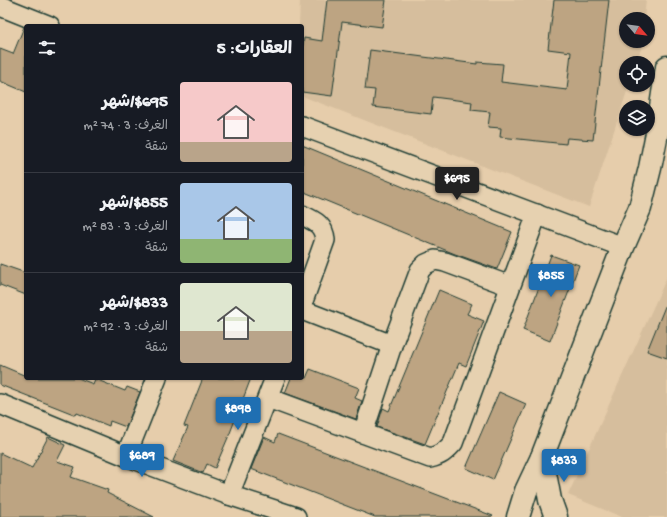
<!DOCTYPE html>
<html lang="ar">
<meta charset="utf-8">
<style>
:root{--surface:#171b24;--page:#242831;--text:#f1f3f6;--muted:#9ea1a6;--line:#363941;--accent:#1f6fb2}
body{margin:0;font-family:"Gochi Hand","Playpen Sans Arabic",sans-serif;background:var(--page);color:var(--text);direction:rtl;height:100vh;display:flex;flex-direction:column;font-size:15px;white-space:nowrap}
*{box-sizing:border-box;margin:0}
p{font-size:13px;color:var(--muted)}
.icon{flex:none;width:22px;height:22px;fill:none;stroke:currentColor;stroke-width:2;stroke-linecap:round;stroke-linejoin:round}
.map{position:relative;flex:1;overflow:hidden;direction:ltr}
.panel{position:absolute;left:24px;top:24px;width:280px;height:356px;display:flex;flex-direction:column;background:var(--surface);border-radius:4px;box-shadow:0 1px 3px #0004;direction:rtl}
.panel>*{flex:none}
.needle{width:26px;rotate:118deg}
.buttons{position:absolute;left:619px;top:12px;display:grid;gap:8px}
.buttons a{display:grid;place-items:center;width:36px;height:36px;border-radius:50%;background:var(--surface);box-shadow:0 1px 3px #0004;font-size:20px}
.price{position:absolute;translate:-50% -34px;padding:0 9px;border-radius:4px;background:var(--accent);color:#fff;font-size:13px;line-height:26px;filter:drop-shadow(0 1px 2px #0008)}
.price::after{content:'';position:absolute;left:50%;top:24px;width:12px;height:9px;margin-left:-6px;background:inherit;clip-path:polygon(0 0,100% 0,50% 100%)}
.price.active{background:#222;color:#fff}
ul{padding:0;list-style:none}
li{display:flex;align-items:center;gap:12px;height:100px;padding:0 12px}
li+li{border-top:1px solid var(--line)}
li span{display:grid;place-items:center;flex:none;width:112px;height:80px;border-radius:4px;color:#555}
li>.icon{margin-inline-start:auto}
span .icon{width:48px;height:48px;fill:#fffc;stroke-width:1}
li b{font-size:17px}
h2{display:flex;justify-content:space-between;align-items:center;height:48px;padding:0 12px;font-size:17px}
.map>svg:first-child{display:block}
</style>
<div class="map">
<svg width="667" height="517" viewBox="0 0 667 517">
<rect width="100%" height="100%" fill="#e6cdab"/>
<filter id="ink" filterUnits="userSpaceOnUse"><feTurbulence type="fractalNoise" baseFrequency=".025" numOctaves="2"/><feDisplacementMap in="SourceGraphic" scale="8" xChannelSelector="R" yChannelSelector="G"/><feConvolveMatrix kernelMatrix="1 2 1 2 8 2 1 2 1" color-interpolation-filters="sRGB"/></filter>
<g filter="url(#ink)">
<g fill="#d6be9d">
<polygon points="300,0 646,0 644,19 626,19 626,41 642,41 642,46 636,63 626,63 626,85 629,85 589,207 302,96 302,26 299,26"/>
<polygon points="667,277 667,517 622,517 568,495"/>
</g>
<g fill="#bda482" stroke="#1f3d34">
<polygon points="327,0 386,0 382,27 342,22 332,96 302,92 302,51 304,38 322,41"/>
<polygon points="554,0 609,0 593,140 567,138 566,144 500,137 501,128 488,127 490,112 471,110 472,102 433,97 431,114 373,107 375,90 365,89 370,50 477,64 477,62 503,64 501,82 567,90 571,52 548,49"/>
<polygon points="24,27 26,28 26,92 0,81 0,49 13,54"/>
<polygon points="302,145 512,232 497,269 455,254 302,191"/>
<polygon points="551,255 579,265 550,341 523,330"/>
<polygon points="0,264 26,273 26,295 0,285"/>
<polygon points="439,290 472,304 467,314 484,321 466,366 459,363 425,444 377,427 383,408 389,411"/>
<polygon points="666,304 667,304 667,358 647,351"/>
<polygon points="0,365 26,376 26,378 78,378 93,384 95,379 125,391 127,387 140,392 126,427 110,421 109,426 77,413 76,415 0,385"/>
<polygon points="310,369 359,388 355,398 362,401 356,419 285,393 291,378 306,378"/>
<polygon points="203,378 251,378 230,433 215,468 207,464 203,473 173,461 188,427 184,426"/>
<polygon points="499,392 526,404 493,480 466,468"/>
<polygon points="278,434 493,516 492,517 375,517 251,469 264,437 275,442"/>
<polygon points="48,437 65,445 57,461 75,467 71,477 108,490 107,493 154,517 0,517 0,453 32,468"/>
</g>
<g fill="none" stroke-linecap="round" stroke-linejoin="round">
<defs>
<g id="minor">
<polyline points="0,6 50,26"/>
<polyline points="302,126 623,247"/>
<path d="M 302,215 C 315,221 324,225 325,240 L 302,304"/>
<polyline points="302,310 392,345"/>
<path d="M 268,398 L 430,458 C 441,455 445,452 453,443 L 537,214"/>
<polyline points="0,404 126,456 229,495 296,517"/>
<polyline points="363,433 392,345 420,270 426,264 435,260 445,262 510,286"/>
<polyline points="126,456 157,378"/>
<polyline points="229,495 275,378"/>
</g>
<g id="tertiary">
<polyline points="542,457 550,500 556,517"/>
<polyline points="518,517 526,491 542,457 623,247 640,208 650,168 657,133 667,67"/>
</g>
</defs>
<use href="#minor" stroke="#1f3d34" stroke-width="22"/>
<use href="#tertiary" stroke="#1f3d34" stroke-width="25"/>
<use href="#minor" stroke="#e6d1b0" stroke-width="19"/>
<use href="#tertiary" stroke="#e6d1b0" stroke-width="22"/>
</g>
</g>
</svg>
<div class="buttons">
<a><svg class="needle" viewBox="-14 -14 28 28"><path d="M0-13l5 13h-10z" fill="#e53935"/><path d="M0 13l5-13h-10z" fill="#9ea1a6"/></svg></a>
<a><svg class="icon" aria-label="locate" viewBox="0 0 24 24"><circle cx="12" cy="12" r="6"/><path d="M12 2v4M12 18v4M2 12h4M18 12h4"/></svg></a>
<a><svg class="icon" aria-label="layers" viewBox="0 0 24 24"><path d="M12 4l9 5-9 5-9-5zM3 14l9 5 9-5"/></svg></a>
</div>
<b class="price active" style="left:457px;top:201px">$695</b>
<b class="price" style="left:551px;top:298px">$855</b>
<b class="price" style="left:238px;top:431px">$898</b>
<b class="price" style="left:142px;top:478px">$689</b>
<b class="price" style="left:564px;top:483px">$833</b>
<section class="panel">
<h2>العقارات: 5<svg class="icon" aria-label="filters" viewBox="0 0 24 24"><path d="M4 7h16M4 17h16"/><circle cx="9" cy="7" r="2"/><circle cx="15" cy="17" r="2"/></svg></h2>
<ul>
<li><span style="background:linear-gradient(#f6c9c9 75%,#b9a48a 0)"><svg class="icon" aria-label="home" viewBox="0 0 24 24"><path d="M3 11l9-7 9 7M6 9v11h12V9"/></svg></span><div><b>$695/شهر</b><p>الغرف: 3 · 74 m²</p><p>شقة</p></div></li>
<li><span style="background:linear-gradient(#a9c7e8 70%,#8fb573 0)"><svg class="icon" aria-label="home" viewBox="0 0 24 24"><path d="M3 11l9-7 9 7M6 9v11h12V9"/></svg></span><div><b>$855/شهر</b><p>الغرف: 3 · 83 m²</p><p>شقة</p></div></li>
<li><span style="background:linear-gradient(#dfe7d0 60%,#b9a48a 0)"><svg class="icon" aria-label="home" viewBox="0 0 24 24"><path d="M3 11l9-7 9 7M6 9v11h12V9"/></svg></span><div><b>$833/شهر</b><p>الغرف: 3 · 92 m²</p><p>شقة</p></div></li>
</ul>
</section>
</div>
